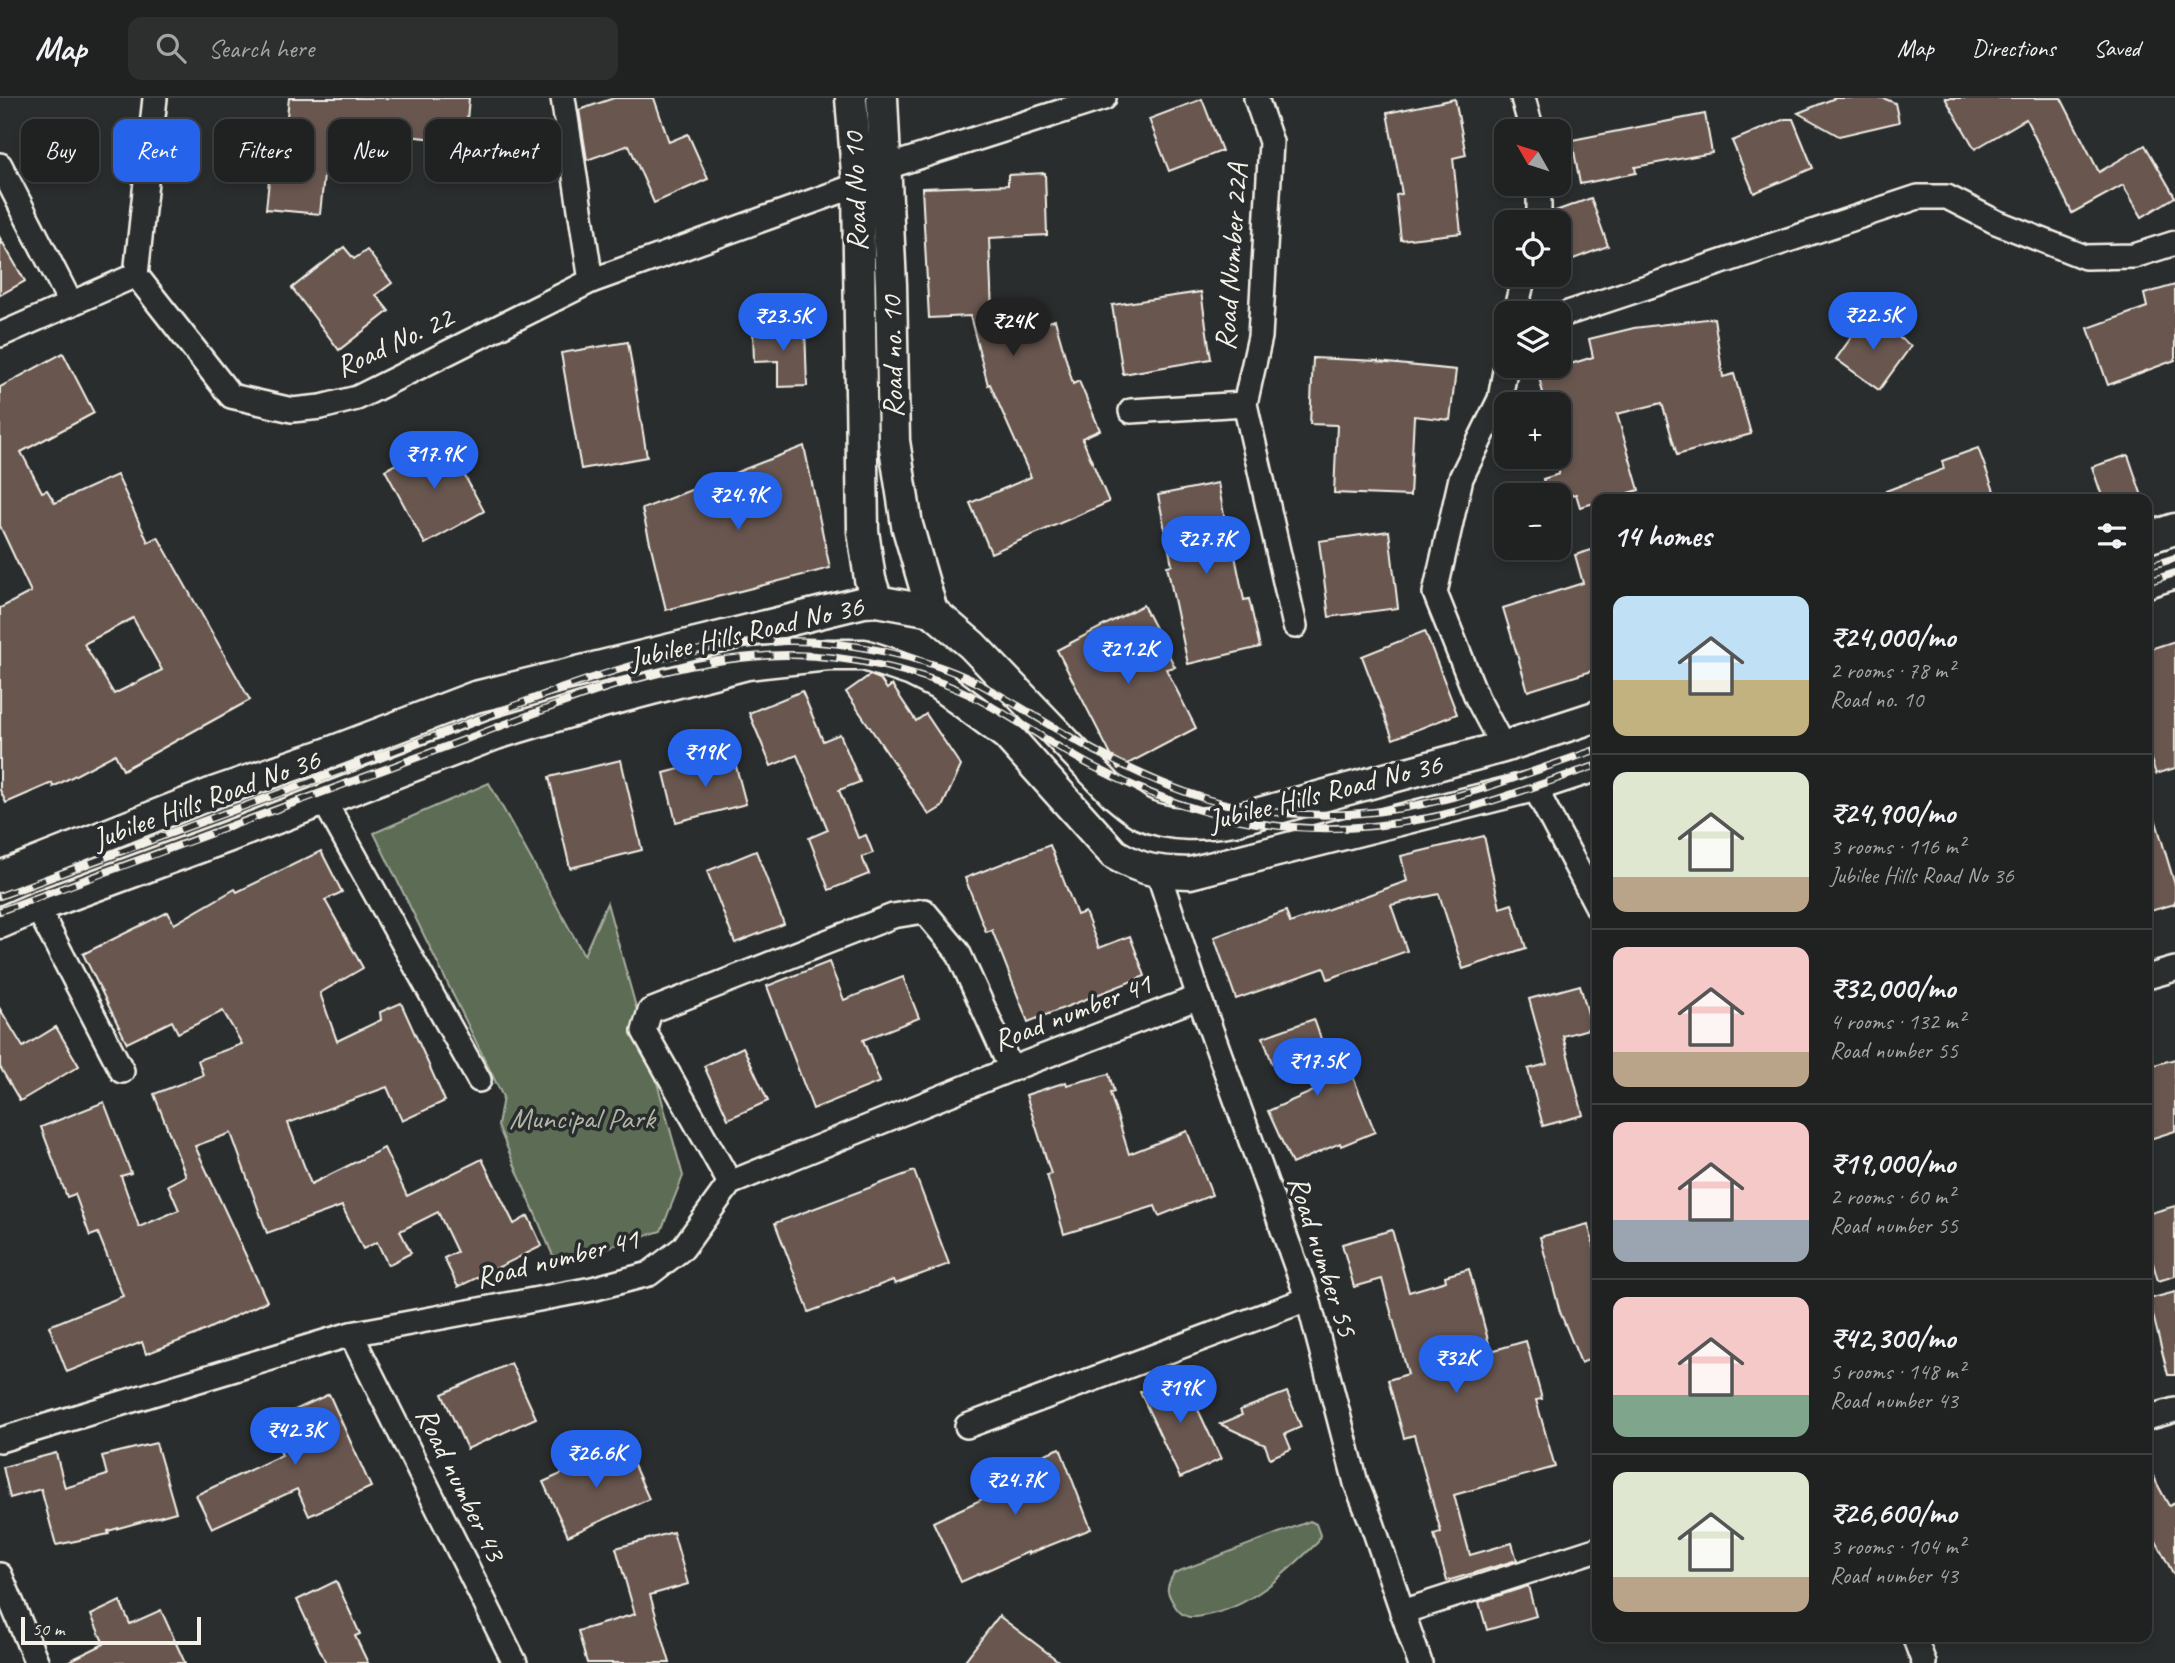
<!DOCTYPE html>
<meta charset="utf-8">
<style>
:root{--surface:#202222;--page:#2d2f2f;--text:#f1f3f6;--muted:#a2a4a5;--line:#3d3f40;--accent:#2563eb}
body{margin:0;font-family:Caveat,sans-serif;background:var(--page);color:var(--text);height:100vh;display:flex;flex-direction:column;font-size:26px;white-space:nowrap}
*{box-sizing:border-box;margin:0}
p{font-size:23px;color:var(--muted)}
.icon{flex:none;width:38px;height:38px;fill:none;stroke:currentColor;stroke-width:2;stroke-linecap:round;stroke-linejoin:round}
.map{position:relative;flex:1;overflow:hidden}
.details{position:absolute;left:1592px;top:396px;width:560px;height:1148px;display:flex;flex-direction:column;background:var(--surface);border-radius:14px;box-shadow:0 4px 10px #0003,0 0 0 2px var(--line)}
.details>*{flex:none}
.guide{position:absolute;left:21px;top:21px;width:665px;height:63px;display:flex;gap:14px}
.needle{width:46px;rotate:309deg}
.controls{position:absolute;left:1494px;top:21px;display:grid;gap:14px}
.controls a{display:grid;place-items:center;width:77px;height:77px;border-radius:14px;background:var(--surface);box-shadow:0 4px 10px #0003,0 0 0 2px var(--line);font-size:35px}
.scale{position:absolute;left:21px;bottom:18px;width:180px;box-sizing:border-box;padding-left:7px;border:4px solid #f4f1e8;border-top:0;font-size:19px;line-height:24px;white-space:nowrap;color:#f4f1e8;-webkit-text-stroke:5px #2a2d2e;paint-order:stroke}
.price{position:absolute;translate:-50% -60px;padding:0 16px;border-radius:24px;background:var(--accent);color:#fff;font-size:23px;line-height:46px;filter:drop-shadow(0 2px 4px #0008)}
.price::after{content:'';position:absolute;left:50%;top:42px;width:21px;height:16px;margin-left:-10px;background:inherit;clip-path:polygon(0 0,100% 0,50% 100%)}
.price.current{background:#222;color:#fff}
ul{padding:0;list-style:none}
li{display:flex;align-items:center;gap:21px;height:175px;padding:0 21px}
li+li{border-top:2px solid var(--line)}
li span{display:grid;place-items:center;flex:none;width:196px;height:140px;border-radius:14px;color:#555}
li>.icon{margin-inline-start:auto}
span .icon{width:84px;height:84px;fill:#fffc;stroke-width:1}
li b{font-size:30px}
h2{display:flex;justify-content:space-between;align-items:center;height:84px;padding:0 21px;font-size:30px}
.chip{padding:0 24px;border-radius:14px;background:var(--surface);box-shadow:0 4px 10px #0003,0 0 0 2px var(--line);font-size:24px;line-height:63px}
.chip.current{background:var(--accent);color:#fff}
header{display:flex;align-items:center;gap:42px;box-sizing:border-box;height:98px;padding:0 35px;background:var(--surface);border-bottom:2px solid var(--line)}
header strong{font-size:33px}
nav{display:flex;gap:38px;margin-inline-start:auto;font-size:24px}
.search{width:490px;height:63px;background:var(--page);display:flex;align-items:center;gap:18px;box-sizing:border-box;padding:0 24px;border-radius:14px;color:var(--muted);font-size:26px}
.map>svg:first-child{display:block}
</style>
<header>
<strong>Map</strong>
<div class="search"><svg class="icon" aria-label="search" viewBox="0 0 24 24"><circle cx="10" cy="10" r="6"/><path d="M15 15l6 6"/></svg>Search here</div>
<nav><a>Map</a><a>Directions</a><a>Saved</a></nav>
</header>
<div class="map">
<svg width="2175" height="1565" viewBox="0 0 2175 1565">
<rect width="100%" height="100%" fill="#2a2d2e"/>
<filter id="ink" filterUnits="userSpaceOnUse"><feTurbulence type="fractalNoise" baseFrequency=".0143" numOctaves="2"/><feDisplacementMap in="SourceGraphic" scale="14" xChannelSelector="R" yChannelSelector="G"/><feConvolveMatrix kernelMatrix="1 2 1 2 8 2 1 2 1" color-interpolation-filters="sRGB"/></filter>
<g filter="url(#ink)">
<g fill="#5c6c54" stroke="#a8ae9e" stroke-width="2">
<polygon points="489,685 584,857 607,805 683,1078 661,1133 556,1165 498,1028 503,999 374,735"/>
<path d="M 1310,1423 L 1316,1426 L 1320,1437 L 1318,1444 C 1286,1474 1252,1509 1207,1517 C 1192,1520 1184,1522 1175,1508 C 1166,1493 1165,1491 1174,1475 Z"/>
</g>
<g fill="#67574f" stroke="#f4f1e8" stroke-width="2" fill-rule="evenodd">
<polygon points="289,0 469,0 465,44 358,33 357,42 328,39 320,116 266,111 272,54 283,55"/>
<polygon points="614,0 654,0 669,44 688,36 708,81 654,105 629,47 587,62 579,12"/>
<polygon points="1835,0 1883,0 1895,5 1899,24 1839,38 1798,15"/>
<polygon points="1945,0 2061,0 2099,74 2145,47 2175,99 2142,119 2123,87 2072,115 2026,21 1975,51"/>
<polygon points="1202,1 1222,53 1169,73 1149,21"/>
<polygon points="1455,1 1466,57 1453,60 1461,135 1401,142 1396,97 1402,96 1387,15"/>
<polygon points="1705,16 1712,55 1635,69 1636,75 1580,86 1572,42"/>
<polygon points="1785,21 1793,21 1813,70 1754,95 1732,43"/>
<polygon points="1045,75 1047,137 989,140 993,239 1055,222 1073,286 1079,283 1100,332 1082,340 1109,404 991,455 970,405 1031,379 990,286 988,287 970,218 929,220 922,90 1008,87 1008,77"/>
<polygon points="1591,100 1608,148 1568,163 1559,138 1559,124 1555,124 1553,114"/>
<polygon points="0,140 25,183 0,197"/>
<polygon points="344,149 354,161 367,152 392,185 376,197 389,213 339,252 292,190"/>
<polygon points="2175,187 2175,262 2108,287 2088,230 2147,209 2144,196"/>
<polygon points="1201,194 1211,261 1123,276 1112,207"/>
<polygon points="1867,217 1911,248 1879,292 1836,261"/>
<polygon points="1714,220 1723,279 1734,276 1751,336 1677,357 1662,305 1617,316 1639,392 1609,401 1598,401 1598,404 1580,409 1576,396 1559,401 1559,397 1547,397 1543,381 1559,376 1559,306 1546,306 1538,276 1593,259 1589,241 1634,230"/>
<polygon points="805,229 807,288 778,289 778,263 754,264 753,231"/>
<polygon points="628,244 647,359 581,371 561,255"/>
<path d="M 63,255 L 94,315 L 21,354 L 42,394 L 47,392 L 55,405 L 117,377 L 148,444 L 158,439 L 250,602 L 123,672 L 115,656 L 53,689 L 52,685 L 6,705 L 0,692 L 0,510 L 31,494 L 0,428 L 0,289 ZM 133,520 L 162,572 L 114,596 L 84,546 Z"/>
<polygon points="1313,260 1378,263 1378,264 1456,272 1450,322 1414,318 1410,398 1334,395 1337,327 1310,326"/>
<polygon points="444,340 484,413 425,446 385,372"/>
<polygon points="804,348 830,470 666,512 642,411"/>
<polygon points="1978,350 1997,401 1870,401 1870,399 1944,371 1942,363"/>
<polygon points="2128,357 2143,401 2103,401 2092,369"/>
<polygon points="1218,385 1231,454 1234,453 1244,502 1249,501 1260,549 1188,566 1167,468 1172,467 1158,397"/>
<polygon points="1389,433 1398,510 1329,519 1319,443"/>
<polygon points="1598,450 1598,571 1528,593 1503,510 1583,485 1575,457"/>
<polygon points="1143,507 1175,569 1166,571 1196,630 1118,671 1057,552"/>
<polygon points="1425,533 1457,616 1393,641 1362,558"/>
<polygon points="2175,543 2175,670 2156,676 2147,651 2147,552"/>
<polygon points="870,577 880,581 887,591 892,587 916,623 926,616 961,668 942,709 929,717 846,594"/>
<polygon points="802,593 823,643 840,636 860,684 839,692 858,740 866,737 873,755 862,759 869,776 829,792 809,740 828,732 797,657 771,668 749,615"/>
<polygon points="733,657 746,706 676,724 664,675"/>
<polygon points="621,662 642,752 570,770 549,679"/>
<polygon points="2152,710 2175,787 2175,806 2147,814 2147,711"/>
<polygon points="1484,738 1500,810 1512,806 1526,850 1463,871 1439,796 1391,807 1407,853 1328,881 1324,870 1236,901 1214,839 1286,813 1290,825 1407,783 1401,758"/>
<polygon points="1050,747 1077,817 1085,814 1099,850 1130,838 1145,878 1028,924 992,832 986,834 965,780"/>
<polygon points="321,753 342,794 325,802 363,870 320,895 337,943 381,922 380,914 401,905 445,1003 402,1023 387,989 288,1025 311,1086 384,1050 407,1098 482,1061 514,1126 528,1118 542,1148 458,1189 444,1160 457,1154 438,1114 400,1133 411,1155 388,1167 377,1144 363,1151 342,1108 267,1135 231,1035 195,1048 267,1203 195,1237 146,1256 142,1244 67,1274 49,1228 123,1198 98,1135 90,1138 75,1096 67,1099 41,1029 104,1004 131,1075 121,1078 139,1129 179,1112 168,1087 186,1078 154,996 203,977 198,962 242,946 223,913 178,935 172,923 127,945 83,856 168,814 174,826 235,791 237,794"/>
<polygon points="756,753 784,826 735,845 707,773"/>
<polygon points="829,864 844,902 903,879 919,920 863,942 880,984 813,1011 767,888"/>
<polygon points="1580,887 1592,930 1563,938 1583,1017 1543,1028 1528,971 1547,966 1529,901"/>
<polygon points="0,911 23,949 56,929 79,968 20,1003 0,969"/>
<polygon points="1314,921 1333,975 1349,969 1375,1034 1341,1048 1340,1045 1292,1066 1268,1013 1318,991 1304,954 1272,965 1263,939"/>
<polygon points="743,949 768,1003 728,1021 704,968"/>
<polygon points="2175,961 2175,1033 2147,1042 2147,969"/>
<polygon points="1109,976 1114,994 1110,995 1129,1056 1187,1033 1212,1097 1159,1118 1155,1108 1064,1136 1047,1077 1051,1076 1026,997 1066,984 1067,987"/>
<polygon points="914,1073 949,1166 895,1186 893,1182 809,1214 775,1125"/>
<polygon points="2175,1108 2175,1178 2158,1183 2147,1144 2147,1116"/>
<polygon points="1588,1126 1598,1163 1598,1258 1581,1265 1560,1214 1540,1139"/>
<polygon points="1392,1132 1409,1194 1446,1183 1445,1178 1469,1171 1491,1253 1526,1243 1542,1301 1536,1302 1555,1369 1454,1397 1470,1457 1512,1445 1517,1462 1447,1483 1434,1436 1441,1434 1414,1337 1404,1340 1388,1282 1408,1276 1382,1181 1354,1189 1342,1146"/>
<polygon points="2175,1194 2175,1277 2168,1277 2149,1201"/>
<polygon points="511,1265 536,1320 467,1351 442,1296"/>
<polygon points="1181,1275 1221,1361 1180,1380 1140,1294"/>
<polygon points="1287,1294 1301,1329 1285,1336 1291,1351 1270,1360 1265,1347 1220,1326 1242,1317 1240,1312"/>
<polygon points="329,1296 371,1389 309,1418 297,1391 212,1430 196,1397 282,1357 267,1325"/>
<polygon points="156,1345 176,1414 108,1433 109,1436 56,1447 41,1391 10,1400 3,1369 56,1355 65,1390 107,1377 102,1358"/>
<polygon points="625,1347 649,1401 568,1438 543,1384"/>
<polygon points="1060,1350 1091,1431 1028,1456 1028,1454 961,1484 933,1424 1004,1391 997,1375"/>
<polygon points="2147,1367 2169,1408 2175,1405 2175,1479 2147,1426"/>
<polygon points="673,1434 688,1486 650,1497 670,1565 587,1565 578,1533 635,1516 616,1450"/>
<polygon points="336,1483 360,1536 355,1538 368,1565 326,1565 297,1502"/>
<polygon points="1528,1488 1536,1518 1487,1532 1479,1504"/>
<polygon points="120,1503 130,1526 161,1512 185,1565 65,1565 104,1546 91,1517"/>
<polygon points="999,1518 1061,1565 963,1565"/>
</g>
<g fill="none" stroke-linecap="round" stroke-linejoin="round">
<defs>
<g id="minor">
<polyline points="563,0 591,183"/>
<polyline points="1256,0 1271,44 1260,239 1245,306 1295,528"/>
<polyline points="1523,0 1532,33"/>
<polyline points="0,67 71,206"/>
<polyline points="887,69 1104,0"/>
<polyline points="1536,124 1539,113 1539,86"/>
<polyline points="136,177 155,0"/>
<polyline points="1515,215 1524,177"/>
<polyline points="1559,218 1918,99 1947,99 1996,124 2085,159 2134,158 2175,145"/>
<polyline points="0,237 136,177 231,298 292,312 321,309 357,300 591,183 858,87"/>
<polyline points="1131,313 1245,306"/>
<polyline points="1503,649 1477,600 1435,495 1461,380 1500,301 1507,262"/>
<polyline points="1534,688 1598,810"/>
<polyline points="323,701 479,982"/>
<polyline points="1158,774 1199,899 1308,1201 1356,1385 1372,1425 1420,1565"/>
<polyline points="37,809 122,973"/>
<polyline points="2147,879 2175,871"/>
<polyline points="730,1085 644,933 650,913 893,818 924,813 958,854 1011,971"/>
<polyline points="351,1236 515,1565"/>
<polyline points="2147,1320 2175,1312"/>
<polyline points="967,1328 1308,1201"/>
<polyline points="0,1342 351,1236 592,1191 649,1176 683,1150 730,1085 1011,971 1199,899"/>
<polyline points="0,1477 37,1565"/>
<polyline points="1402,1514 1598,1451"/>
<polyline points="1914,1538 1924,1565"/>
</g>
<g id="major">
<polyline points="851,0 858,87 863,433 870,481 877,503"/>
<polyline points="882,0 891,187 894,343 907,427 932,513"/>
<polyline points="2147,440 2175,431"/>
<polyline points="2147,484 2175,475"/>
<path d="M 0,779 L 213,695 L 326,656 L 475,599 L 864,504 L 877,503 L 932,513 L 972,547 L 1115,696 C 1124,703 1132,711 1142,716 C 1171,729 1204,727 1234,722 L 1503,649 L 1598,618"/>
<path d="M 0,825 L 37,809 L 227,739 L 496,636 L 606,603 L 747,566 L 828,557 L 864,557 L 912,573 L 938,586 L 1007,637 L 1114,756 C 1143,773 1157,774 1190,775 L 1534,688 L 1598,667"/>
</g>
</defs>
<use href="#minor" stroke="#f4f1e8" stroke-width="28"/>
<use href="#major" stroke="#f4f1e8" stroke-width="35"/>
<use href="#minor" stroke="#2a2d2e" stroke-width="23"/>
<use href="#major" stroke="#2a2d2e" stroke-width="30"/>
<defs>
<g id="rail">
<polyline points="2147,469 2175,460"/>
<polyline points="2147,484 2175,475"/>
<path d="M 0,798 C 140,746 281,695 421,643 C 539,600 660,544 787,543 C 845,542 924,558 976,584 C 1018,606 1058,634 1101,656 C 1135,674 1172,691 1210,702 C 1280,721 1358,721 1428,705 C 1486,692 1542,670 1598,651"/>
<path d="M 0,813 C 143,761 286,708 429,655 C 544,613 663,558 787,557 C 842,556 917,572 968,596 C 1011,617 1050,646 1092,668 C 1204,726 1303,744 1428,720 C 1486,708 1542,685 1598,667"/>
</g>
</defs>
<use href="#rail" stroke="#f4f1e8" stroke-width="8"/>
<use href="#rail" stroke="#2a2d2e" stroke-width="5" stroke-dasharray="16" stroke-linecap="butt"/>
</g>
</g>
<g text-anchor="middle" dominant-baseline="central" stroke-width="7" stroke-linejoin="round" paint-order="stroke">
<g font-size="30" fill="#f4f1e8" stroke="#2a2d2e">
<text transform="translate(855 94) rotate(-92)">Road No 10</text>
<text transform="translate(1231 159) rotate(-86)">Road Number 22A</text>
<text transform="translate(394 244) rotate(-25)">Road No. 22</text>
<text transform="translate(892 259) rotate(-91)">Road no. 10</text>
<text transform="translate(746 534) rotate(-13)">Jubilee Hills Road No 36</text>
<text transform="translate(1325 694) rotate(-14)">Jubilee Hills Road No 36</text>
<text transform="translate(206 701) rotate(-20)">Jubilee Hills Road No 36</text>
<text transform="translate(1072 914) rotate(-21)">Road number 41</text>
<text transform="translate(1323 1158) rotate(72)">Road number 55</text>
<text transform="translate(557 1160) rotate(-14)">Road number 41</text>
<text transform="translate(461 1386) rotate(64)">Road number 43</text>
</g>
<g font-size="30" fill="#b0b5a5" stroke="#2a2d2e">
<text x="582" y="1020">Muncipal Park</text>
</g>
</g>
</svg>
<div class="controls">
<a><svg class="needle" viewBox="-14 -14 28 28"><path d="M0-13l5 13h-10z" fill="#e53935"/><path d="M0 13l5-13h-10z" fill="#a2a4a5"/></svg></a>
<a><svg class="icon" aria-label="locate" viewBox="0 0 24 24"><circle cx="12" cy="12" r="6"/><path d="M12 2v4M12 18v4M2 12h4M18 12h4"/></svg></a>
<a><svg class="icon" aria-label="layers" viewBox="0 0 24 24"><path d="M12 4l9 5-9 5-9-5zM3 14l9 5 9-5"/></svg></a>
<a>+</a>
<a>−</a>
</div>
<div class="scale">50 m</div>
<b class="price" style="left:1873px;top:254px">₹22.5K</b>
<b class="price" style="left:783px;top:255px">₹23.5K</b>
<b class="price current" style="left:1013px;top:260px">₹24K</b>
<b class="price" style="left:434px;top:393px">₹17.9K</b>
<b class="price" style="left:738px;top:434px">₹24.9K</b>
<b class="price" style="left:1206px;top:478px">₹27.7K</b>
<b class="price" style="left:1128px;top:588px">₹21.2K</b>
<b class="price" style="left:705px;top:691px">₹19K</b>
<b class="price" style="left:1317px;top:1000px">₹17.5K</b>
<b class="price" style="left:1456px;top:1297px">₹32K</b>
<b class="price" style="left:1180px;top:1327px">₹19K</b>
<b class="price" style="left:295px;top:1369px">₹42.3K</b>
<b class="price" style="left:596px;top:1392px">₹26.6K</b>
<b class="price" style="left:1015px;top:1419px">₹24.7K</b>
<div class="guide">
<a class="chip">Buy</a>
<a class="chip current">Rent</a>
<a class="chip">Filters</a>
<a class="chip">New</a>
<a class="chip">Apartment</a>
</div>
<section class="details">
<h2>14 homes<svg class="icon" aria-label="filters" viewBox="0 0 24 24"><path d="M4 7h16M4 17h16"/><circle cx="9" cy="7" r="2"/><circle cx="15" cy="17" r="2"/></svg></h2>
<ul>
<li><span style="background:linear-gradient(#bfe0f5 60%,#c2b280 0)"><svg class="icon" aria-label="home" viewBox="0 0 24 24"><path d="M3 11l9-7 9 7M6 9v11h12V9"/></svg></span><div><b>₹24,000/mo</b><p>2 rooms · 78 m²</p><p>Road no. 10</p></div></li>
<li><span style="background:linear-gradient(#dfe7d0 75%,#b9a48a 0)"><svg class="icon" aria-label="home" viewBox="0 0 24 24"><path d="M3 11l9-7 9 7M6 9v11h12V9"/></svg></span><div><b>₹24,900/mo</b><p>3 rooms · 116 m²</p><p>Jubilee Hills Road No 36</p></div></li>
<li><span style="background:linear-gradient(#f6c9c9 75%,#b9a48a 0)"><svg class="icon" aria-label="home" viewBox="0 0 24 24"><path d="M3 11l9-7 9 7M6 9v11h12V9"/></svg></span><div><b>₹32,000/mo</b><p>4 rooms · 132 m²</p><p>Road number 55</p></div></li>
<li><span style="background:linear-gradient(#f6c9c9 70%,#9aa5b1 0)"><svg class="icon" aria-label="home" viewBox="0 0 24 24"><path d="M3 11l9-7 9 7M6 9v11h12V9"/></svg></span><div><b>₹19,000/mo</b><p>2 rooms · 60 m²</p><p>Road number 55</p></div></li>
<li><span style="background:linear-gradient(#f6c9c9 70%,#7fa58c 0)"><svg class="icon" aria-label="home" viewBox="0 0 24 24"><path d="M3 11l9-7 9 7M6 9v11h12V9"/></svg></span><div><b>₹42,300/mo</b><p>5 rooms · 148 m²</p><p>Road number 43</p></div></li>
<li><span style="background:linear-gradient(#dfe7d0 75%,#b9a48a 0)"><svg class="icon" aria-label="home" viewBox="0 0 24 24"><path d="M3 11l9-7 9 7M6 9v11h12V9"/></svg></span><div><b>₹26,600/mo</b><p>3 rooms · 104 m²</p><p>Road number 43</p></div></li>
</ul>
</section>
</div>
